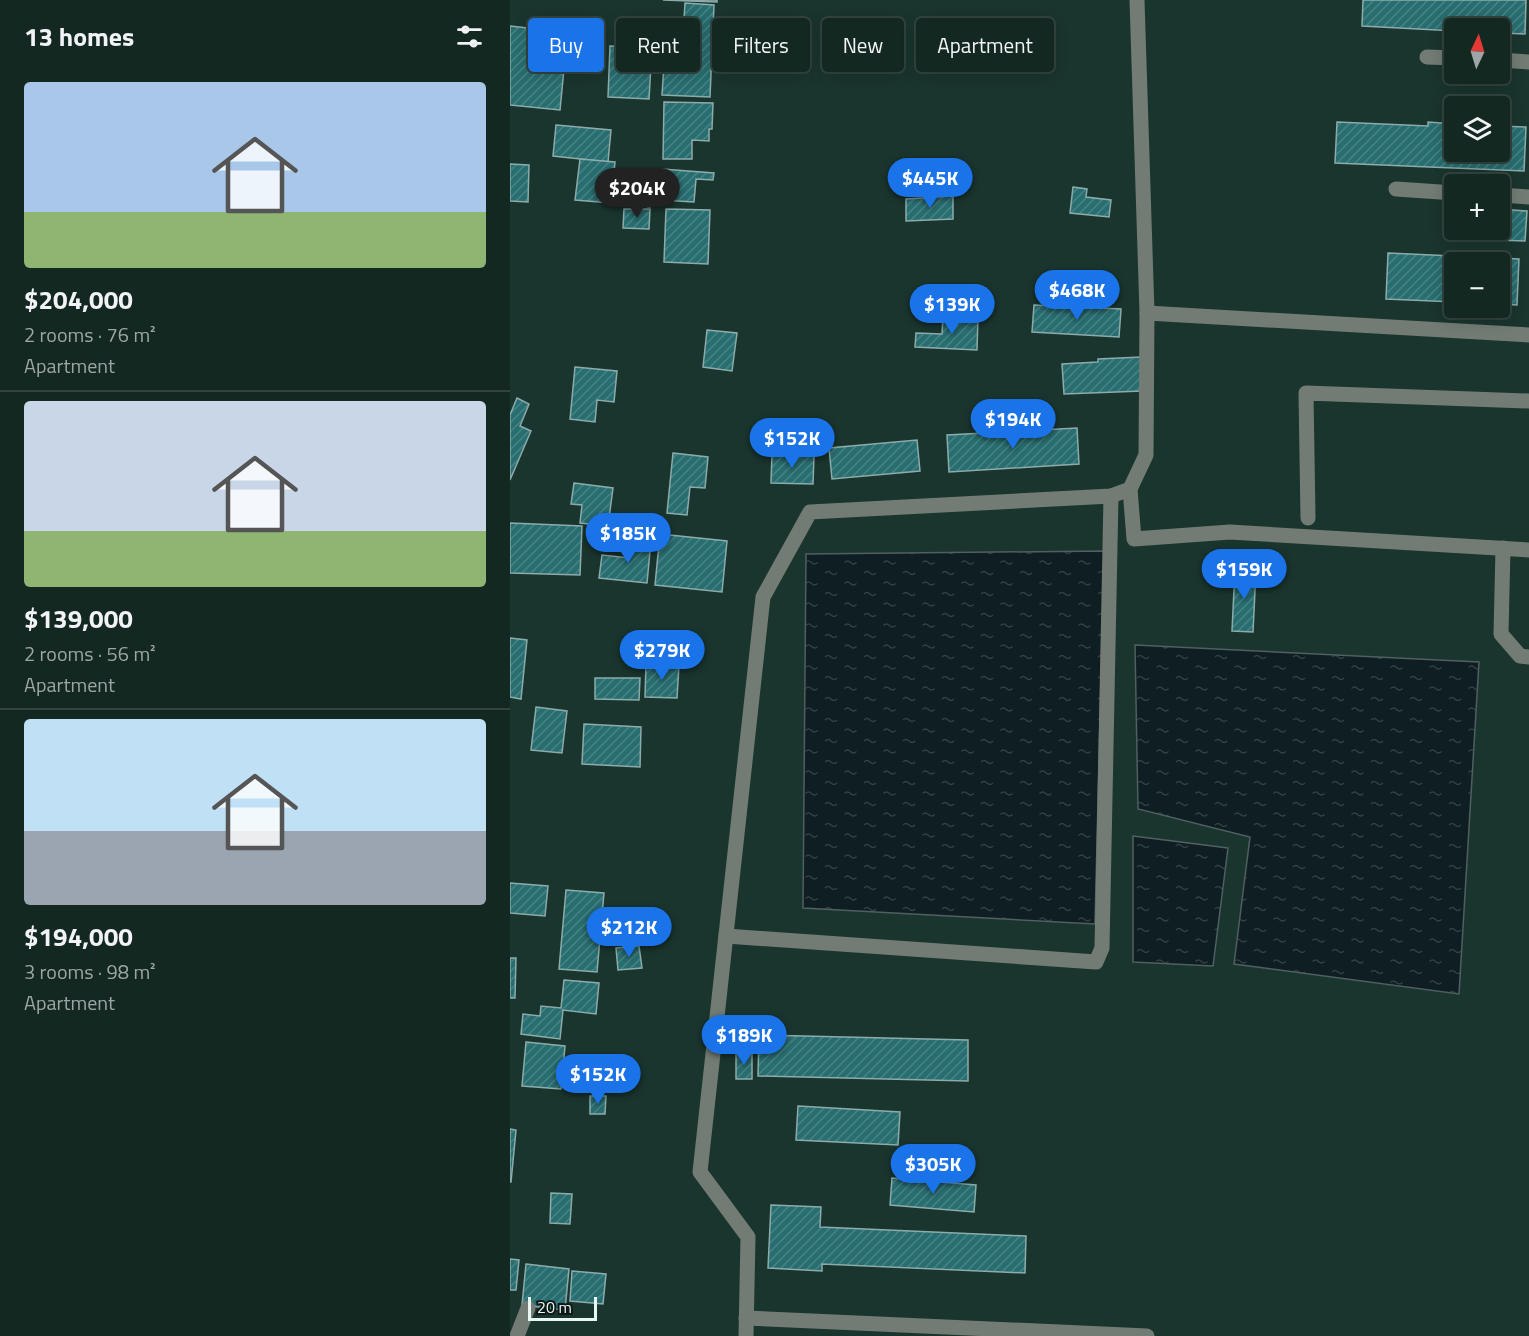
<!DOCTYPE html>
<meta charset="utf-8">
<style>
:root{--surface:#142822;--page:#21342f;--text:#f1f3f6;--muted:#9da6a5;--line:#334440;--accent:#1a73e8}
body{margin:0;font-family:"Titillium Web",sans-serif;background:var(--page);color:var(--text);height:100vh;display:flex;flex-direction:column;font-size:22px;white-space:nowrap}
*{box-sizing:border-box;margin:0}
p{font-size:20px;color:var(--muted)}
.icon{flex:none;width:33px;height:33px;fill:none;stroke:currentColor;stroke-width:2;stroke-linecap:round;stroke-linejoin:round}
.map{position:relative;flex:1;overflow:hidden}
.side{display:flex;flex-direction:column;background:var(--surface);width:510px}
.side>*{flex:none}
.guide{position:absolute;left:18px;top:18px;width:570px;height:54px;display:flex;gap:12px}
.needle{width:39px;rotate:4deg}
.fabs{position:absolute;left:934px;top:18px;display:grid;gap:12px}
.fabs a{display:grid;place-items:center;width:66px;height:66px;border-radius:6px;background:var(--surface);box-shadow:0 3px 15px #0003,0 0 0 2px var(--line);font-size:30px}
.scale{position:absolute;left:18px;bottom:15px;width:69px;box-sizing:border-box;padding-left:6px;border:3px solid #e7f7f2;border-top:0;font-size:16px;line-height:21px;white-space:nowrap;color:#e7f7f2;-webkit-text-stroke:4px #0e1917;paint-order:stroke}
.price{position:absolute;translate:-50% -51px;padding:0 14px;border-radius:21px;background:var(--accent);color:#fff;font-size:20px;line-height:39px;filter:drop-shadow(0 2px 3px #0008)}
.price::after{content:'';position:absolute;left:50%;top:36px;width:18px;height:14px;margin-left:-9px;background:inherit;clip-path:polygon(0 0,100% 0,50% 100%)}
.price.selected{background:#222;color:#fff}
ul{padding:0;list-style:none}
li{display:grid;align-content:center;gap:12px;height:318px;padding:0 24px}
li+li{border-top:2px solid var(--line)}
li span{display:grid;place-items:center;height:186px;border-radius:6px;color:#555}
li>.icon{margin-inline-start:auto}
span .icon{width:108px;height:108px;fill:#fffc;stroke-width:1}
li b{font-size:26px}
h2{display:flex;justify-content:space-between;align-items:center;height:72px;padding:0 24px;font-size:26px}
.pill{padding:0 21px;border-radius:6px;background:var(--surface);box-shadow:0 3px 15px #0003,0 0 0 2px var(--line);font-size:21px;line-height:54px}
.pill.selected{background:var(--accent);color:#fff}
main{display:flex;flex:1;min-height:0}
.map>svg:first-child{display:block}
</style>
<main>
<section class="side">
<h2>13 homes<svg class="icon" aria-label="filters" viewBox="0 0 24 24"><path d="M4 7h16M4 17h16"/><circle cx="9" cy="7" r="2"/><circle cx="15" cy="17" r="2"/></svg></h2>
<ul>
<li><span style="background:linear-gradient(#a9c7e8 70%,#8fb573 0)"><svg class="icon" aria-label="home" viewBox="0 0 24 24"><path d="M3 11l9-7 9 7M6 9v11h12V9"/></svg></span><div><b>$204,000</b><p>2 rooms · 76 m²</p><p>Apartment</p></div></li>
<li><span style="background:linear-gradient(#c9d6e8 70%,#8fb573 0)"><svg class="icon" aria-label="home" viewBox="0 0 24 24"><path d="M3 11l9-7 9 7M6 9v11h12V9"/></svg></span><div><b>$139,000</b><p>2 rooms · 56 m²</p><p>Apartment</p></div></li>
<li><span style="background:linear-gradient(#bfe0f5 60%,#9aa5b1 0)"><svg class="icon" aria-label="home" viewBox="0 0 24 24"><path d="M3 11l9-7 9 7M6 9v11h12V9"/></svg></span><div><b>$194,000</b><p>3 rooms · 98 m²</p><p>Apartment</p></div></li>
</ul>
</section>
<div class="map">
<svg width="1019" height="1336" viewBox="0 0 1019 1336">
<defs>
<pattern id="water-ripples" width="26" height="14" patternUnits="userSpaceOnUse" patternTransform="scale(1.5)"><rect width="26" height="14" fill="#0f1e23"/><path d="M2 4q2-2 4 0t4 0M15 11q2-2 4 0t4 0" fill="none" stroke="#323f43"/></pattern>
<pattern id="building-hatch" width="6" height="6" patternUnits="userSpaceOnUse" patternTransform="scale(1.5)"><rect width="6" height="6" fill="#286d70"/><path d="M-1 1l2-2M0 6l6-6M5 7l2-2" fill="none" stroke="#478385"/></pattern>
</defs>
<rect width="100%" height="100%" fill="#1a352e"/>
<g fill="url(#water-ripples)" stroke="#505f61" stroke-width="1.5">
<polygon points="594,551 585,924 293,908 296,554"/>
<polygon points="625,645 969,662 949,994 724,964 740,837 628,809"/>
<polygon points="623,836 718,848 703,966 623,962"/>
</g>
<g fill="url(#building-hatch)" stroke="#8cacac" stroke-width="1.5">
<polygon points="153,0 207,0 207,2"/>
<polygon points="853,0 1016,0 1015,34 990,33 990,28 945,28 945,31 852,26"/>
<polygon points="175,3 204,5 200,97 152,95 154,64 174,65 175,50 172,50"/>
<polygon points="0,26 71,34 67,70 54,69 50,110 0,105"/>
<polygon points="100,46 142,48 139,99 98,97"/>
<polygon points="154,102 203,103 202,129 199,129 199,141 182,140 182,159 153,159"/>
<polygon points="827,122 918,126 918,122 945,124 945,152 990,152 990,126 1016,127 1014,171 825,163"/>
<polygon points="46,125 101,130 98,162 43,156"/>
<polygon points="70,159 105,162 101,203 65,200"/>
<polygon points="0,164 19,165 18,202 0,201"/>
<polygon points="115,169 144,171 140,207 112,203"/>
<polygon points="152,169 204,173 203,180 186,179 184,202 150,200"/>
<polygon points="563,187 577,189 576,197 601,200 599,217 560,213"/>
<polygon points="443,196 443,219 396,221 396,199"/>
<polygon points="114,209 140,209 139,229 113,228"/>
<polygon points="156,209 200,210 198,264 154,262"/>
<polygon points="990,209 1017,211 1015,241 957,239 958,230 990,230"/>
<polygon points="878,253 1009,259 1007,305 990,304 990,262 945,262 945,302 876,299"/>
<polygon points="524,305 611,309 609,337 522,332"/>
<polygon points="433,316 468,317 467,350 405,347 406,333 432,334"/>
<polygon points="197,330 227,333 222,371 193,367"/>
<polygon points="631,357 632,391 554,394 552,364 588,362 588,359"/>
<polygon points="65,367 107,371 104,402 87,400 85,422 60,419"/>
<polygon points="7,398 19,404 10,426 21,431 0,480 0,415"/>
<polygon points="567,428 569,464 439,472 437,435"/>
<polygon points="407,440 410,471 322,479 319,448"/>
<polygon points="163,453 198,457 195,488 180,487 177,515 157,513"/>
<polygon points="262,454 304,456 303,484 261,483"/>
<polygon points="64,483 103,488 98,526 70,523 72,505 61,504"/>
<polygon points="0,523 72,526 70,575 0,573"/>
<polygon points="150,534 217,541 212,592 145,585"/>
<polygon points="121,539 141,541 137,583 89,578 92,555 119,558"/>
<polygon points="725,569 746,570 743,632 722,631"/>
<polygon points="0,638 17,640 11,699 0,697"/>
<polygon points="136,663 169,665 167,698 135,697"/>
<polygon points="85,678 130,678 129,700 85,699"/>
<polygon points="26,707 57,711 52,753 21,750"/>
<polygon points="74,724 131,727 130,767 72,764"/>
<polygon points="0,883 38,886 35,916 0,913"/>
<polygon points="56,890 94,893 87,972 49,969"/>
<polygon points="129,946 132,968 108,970 106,948"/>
<polygon points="0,958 6,958 5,998 0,998"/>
<polygon points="54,980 89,983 86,1014 53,1010 50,1039 11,1034 13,1014 30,1016 31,1006 51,1008"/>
<polygon points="249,1035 458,1040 458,1081 248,1076"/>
<polygon points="16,1042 55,1046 51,1089 12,1086"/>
<rect x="226" y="1053" width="16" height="26"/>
<polygon points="80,1096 96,1096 95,1114 80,1114"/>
<polygon points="288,1106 390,1112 388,1145 286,1140"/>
<polygon points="0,1129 6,1130 1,1182 0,1182"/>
<polygon points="382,1178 466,1185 464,1212 380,1205"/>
<polygon points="41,1193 62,1194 60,1224 40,1223"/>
<polygon points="261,1205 311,1207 310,1227 516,1236 515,1273 312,1264 312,1271 258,1268"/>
<polygon points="0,1259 9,1260 6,1290 0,1290"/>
<polygon points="16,1264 59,1269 55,1310 12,1305"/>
<polygon points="62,1271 96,1274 93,1304 60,1301"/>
</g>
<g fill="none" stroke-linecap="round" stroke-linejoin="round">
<g stroke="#727c74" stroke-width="15">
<polyline points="917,57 945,58"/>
<polyline points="990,60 1019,62"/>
<polyline points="886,189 945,193"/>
<polyline points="990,195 1019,197"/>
<polyline points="637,313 1019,335"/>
<polyline points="620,489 624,539 720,532 1019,550"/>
<polyline points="798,518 796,393 1019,401"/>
<polyline points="993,548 991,634 1010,656 1019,657"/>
<polyline points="216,936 586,962 592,948 601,496"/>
<polyline points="236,1318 637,1336"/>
<polyline points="7,1336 18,1308"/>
<polyline points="236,1336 238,1237 190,1172 253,597 300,512 601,496 620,489 636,455 637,313 627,0"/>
</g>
</g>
</svg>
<div class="fabs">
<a><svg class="needle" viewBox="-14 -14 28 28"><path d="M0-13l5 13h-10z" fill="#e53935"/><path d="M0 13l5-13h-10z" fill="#9da6a5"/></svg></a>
<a><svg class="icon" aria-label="layers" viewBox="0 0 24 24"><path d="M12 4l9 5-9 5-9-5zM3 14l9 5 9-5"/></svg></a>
<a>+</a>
<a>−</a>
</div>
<div class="scale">20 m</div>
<b class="price" style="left:420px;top:209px">$445K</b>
<b class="price selected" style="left:127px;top:219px">$204K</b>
<b class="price" style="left:567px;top:321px">$468K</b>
<b class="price" style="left:442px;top:335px">$139K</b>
<b class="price" style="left:503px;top:450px">$194K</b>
<b class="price" style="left:282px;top:469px">$152K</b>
<b class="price" style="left:118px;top:564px">$185K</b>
<b class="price" style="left:734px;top:600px">$159K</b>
<b class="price" style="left:152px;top:681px">$279K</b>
<b class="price" style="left:119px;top:958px">$212K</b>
<b class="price" style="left:234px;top:1066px">$189K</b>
<b class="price" style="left:88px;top:1105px">$152K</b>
<b class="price" style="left:423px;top:1195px">$305K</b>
<div class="guide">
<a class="pill selected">Buy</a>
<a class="pill">Rent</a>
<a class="pill">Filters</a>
<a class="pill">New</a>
<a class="pill">Apartment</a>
</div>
</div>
</main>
